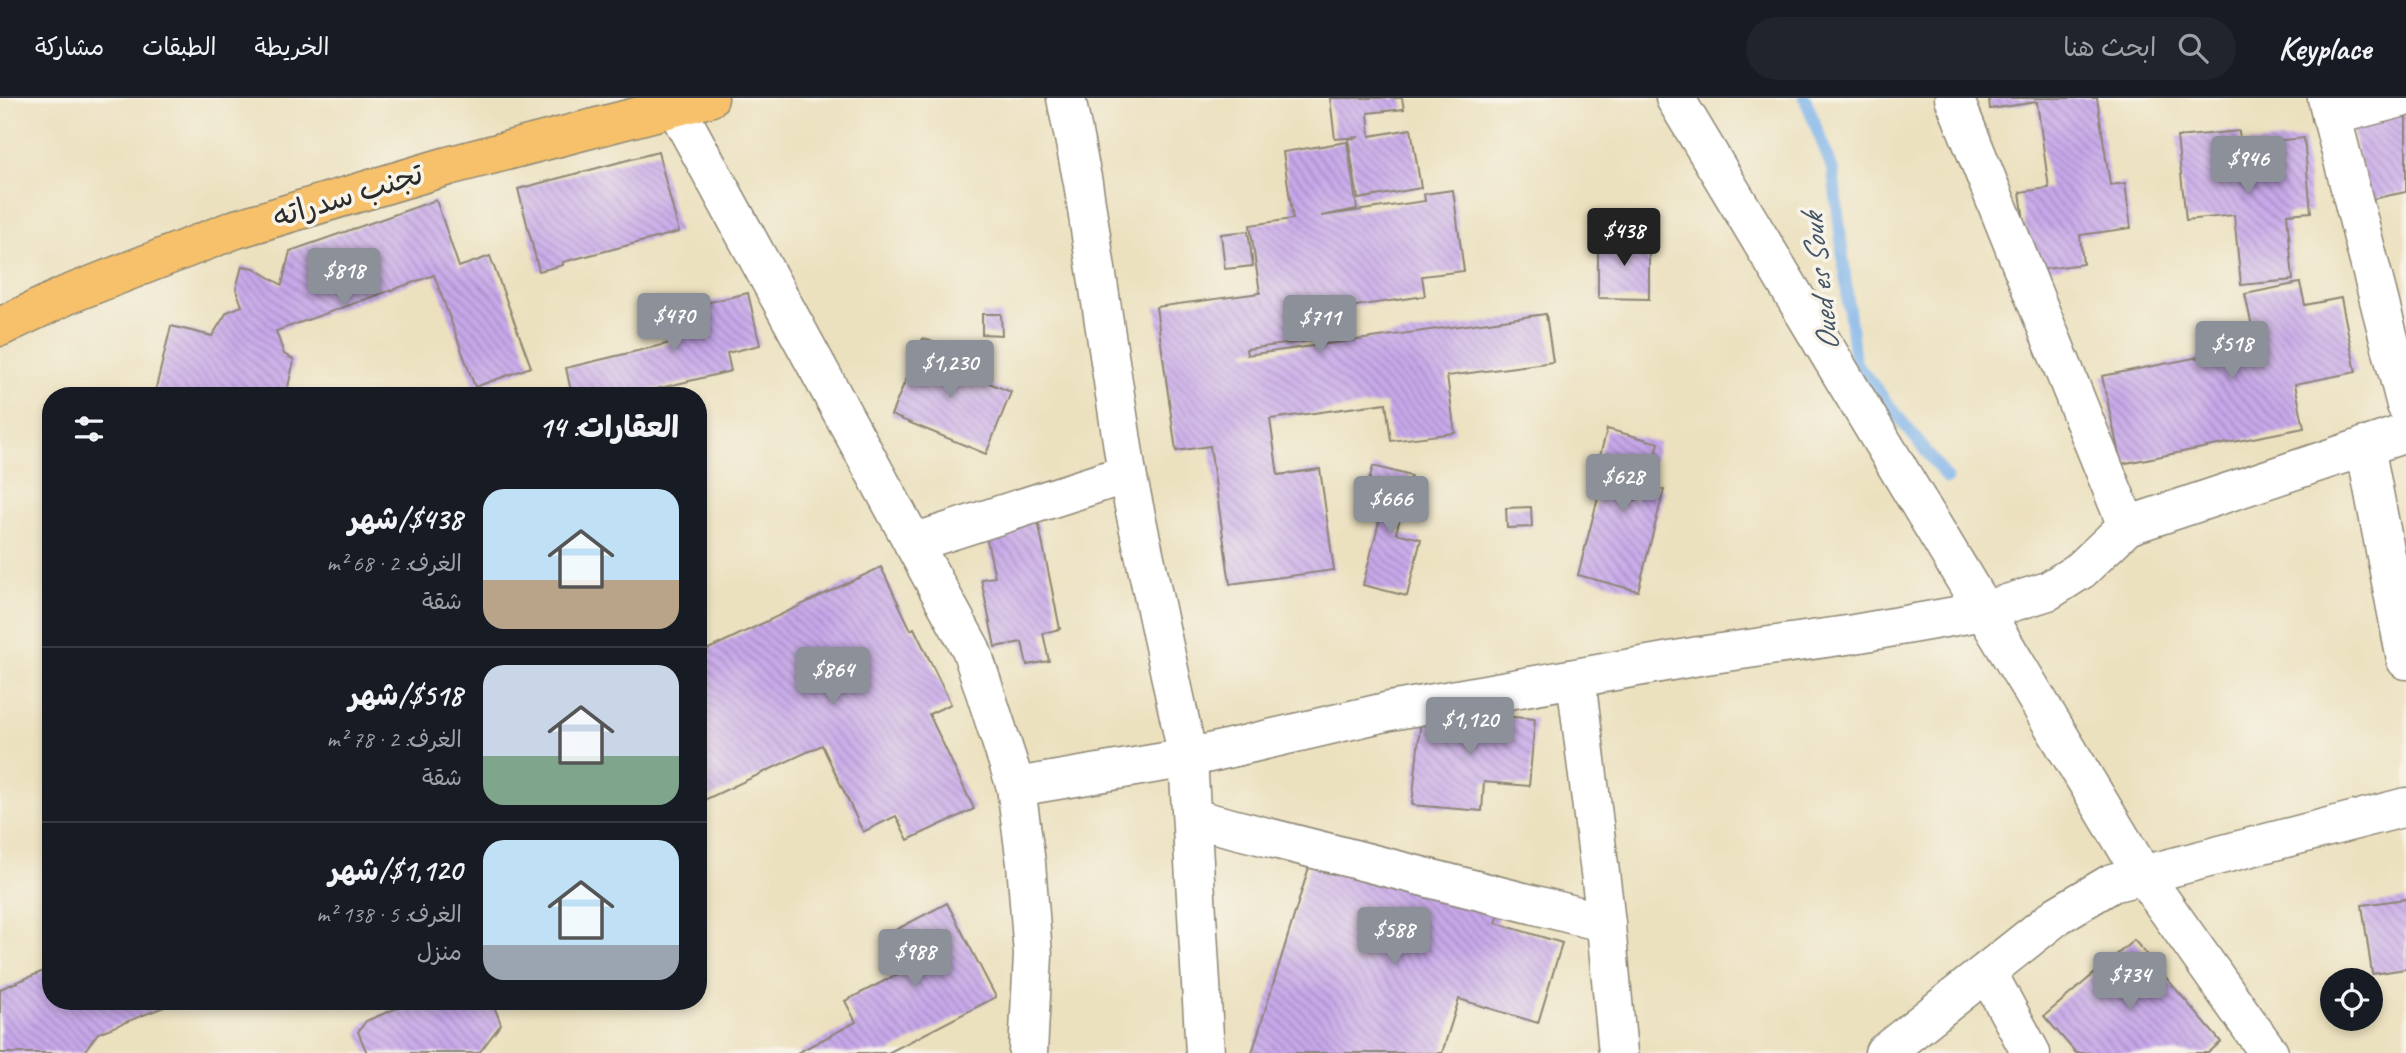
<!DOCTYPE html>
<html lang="ar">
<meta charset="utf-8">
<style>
:root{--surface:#171b24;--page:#20242c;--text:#f1f3f6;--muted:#9ea1a6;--line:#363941;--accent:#8c9099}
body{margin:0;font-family:Caveat,"Playpen Sans Arabic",sans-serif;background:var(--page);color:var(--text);direction:rtl;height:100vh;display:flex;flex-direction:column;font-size:26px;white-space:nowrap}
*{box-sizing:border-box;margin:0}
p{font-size:23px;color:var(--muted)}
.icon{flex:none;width:38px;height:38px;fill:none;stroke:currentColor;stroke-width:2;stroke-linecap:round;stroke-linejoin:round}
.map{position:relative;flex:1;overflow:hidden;direction:ltr}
.side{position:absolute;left:42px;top:289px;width:665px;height:623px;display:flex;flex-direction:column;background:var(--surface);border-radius:28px;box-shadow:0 4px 10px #0003;direction:rtl}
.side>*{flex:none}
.controls{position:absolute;left:2320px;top:870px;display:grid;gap:14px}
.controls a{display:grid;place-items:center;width:63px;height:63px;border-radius:50%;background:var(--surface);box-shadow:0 4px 10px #0003;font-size:35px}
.price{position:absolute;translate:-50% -60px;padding:0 16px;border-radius:7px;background:var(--accent);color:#fff;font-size:23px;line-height:46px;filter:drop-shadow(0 2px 4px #0008)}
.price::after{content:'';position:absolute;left:50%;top:42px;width:21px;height:16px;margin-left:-10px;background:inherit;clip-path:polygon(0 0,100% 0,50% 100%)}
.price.active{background:#222;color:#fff}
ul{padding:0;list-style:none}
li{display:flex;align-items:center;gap:21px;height:175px;padding:0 28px}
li+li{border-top:2px solid var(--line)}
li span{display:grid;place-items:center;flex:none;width:196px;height:140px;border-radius:21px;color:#555}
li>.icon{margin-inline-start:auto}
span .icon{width:84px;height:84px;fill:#fffc;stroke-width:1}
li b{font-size:30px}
h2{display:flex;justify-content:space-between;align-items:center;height:84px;padding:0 28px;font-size:30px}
header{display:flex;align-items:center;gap:42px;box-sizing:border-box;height:98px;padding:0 35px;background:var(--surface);border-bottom:2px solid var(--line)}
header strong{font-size:33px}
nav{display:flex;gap:38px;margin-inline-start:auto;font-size:24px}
.search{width:490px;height:63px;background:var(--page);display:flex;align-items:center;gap:18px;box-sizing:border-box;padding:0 24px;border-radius:38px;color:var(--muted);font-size:26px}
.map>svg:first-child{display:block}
</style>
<header>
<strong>Keyplace</strong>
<div class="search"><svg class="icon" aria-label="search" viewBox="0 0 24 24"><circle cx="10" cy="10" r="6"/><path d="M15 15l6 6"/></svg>ابحث هنا</div>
<nav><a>الخريطة</a><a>الطبقات</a><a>مشاركة</a></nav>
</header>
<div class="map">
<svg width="2406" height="955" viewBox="0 0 2406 955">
<defs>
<pattern id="building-back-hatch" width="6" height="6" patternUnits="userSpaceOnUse" patternTransform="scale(1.75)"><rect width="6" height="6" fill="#c7a8ea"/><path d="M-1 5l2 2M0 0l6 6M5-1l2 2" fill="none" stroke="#a289be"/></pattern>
</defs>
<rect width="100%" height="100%" fill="#f7f3e8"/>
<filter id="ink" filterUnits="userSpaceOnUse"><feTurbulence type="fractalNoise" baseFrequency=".0143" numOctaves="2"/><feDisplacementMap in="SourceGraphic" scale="14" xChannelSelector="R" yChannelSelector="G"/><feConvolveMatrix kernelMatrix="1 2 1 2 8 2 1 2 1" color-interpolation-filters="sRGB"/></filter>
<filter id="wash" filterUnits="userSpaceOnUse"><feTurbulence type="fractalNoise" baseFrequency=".00686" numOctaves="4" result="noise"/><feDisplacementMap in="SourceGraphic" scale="28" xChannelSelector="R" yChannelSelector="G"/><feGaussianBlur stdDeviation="1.57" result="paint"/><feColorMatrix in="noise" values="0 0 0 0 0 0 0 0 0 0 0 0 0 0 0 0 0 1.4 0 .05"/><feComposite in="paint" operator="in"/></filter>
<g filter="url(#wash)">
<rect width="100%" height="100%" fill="#ece1bf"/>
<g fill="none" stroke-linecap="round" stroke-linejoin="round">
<polyline stroke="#7bb2ea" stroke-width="12" points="1805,0 1833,73 1855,264 1947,380"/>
</g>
<g id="blocks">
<g fill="url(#building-back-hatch)">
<polygon points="1330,0 1402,0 1404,11 1368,15 1370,38 1411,31 1421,90 1358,101 1348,41 1359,39 1335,41"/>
<polygon points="1989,0 2097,0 2110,87 2125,85 2131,130 2080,137 2083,166 2031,173 2020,94 2049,90 2037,4 1990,11"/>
<polygon points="2406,7 2406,94 2367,102 2350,18"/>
<polygon points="2239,33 2240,46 2304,40 2311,114 2287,116 2293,182 2241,187 2234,117 2186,122 2177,39"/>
<polygon points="1347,44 1357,111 1321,118 1425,103 1424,96 1453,92 1464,173 1422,178 1425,198 1307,215 1310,243 1246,251 1247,257 1546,216 1553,264 1447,278 1455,335 1391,343 1386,305 1270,321 1278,377 1320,371 1334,472 1230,486 1210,348 1176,353 1156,209 1260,195 1250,127 1293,121 1283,54"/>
<polygon points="658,54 679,134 563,164 563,167 539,173 518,91"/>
<polygon points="436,102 459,169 490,158 531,269 475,289 434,177 276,233 284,256 294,262 286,298 154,298 171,228 212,238 227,214 242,208 236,191 242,168 254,170 282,187 290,153"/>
<polygon points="1248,133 1253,168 1225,171 1221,136"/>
<polygon points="1598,140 1649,140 1649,201 1598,200"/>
<polygon points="2300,185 2305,207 2341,200 2356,274 2295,286 2304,330 2121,366 2102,278 2256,248 2245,196"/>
<polygon points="748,195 760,247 727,255 731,273 627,298 572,298 566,270 679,243 672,213"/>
<polygon points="982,216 1001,216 1002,237 982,236"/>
<polygon points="923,240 954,253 948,268 1011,294 986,356 891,317"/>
<polygon points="1607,331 1659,345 1647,387 1664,392 1638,493 1578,477 1600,392 1636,402 1639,389 1595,377"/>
<polygon points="1373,368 1411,378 1396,435 1421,441 1407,498 1363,487 1385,400 1366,395"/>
<polygon points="1531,409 1532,429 1507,430 1506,410"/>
<polygon points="1038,423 1060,531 1043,535 1049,563 1027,567 1022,544 995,549 981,481 995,479 985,433"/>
<polygon points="881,469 911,532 914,530 951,606 929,616 974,711 908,742 896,718 863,734 822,647 698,705 698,556"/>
<polygon points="1422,610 1535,621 1529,688 1484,684 1482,713 1412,707"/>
<polygon points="1313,756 1500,813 1496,825 1562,845 1538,925 1459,901 1442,955 1252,955"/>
<polygon points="2406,801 2406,871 2372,876 2362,807"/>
<polygon points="947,805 996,899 888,955 797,955 856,924 845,903 902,874 884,838"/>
<polygon points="2134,842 2221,944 2208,955 2076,955 2044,918"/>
<polygon points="51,870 51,903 179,903 98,935 83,955 0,955 0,891"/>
<polygon points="414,903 492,903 501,926 479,955 367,955 358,934 366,923"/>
</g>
</g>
</g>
<g filter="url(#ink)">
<use href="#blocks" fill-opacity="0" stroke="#8c8675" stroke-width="2"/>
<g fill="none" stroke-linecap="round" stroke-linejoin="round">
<defs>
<g id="minor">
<polyline points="1066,0 1083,85 1127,376 1188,660 1205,955"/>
<polyline points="1675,0 2143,777 2269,955"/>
<polyline points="1954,0 2127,428 2406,335"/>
<polyline points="2327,0 2406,307"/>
<polyline points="675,8 971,551 1016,689 1026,765 1033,857 1028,955"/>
<polyline points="2331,18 2401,0"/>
<polyline points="2365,348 2406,562"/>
<polyline points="913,445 1127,376"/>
<polyline points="1576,581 1604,807 1618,955"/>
<polyline points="1016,689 1188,660 1390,613 1699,558 1854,536 1984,513 2048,493 2081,472 2127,428"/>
<polyline points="1192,720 1606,825"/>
<polyline points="1987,874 2031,955"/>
<polyline points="1884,955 2058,817 2112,785 2406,709"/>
</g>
<polyline id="highway" points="0,229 67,197 236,131 448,68 709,0"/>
</defs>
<use href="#minor" stroke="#8c8675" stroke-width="41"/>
<use href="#highway" stroke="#8c8675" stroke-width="41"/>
<use href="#minor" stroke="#fff" stroke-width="38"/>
<use href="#highway" stroke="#f6c16b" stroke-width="38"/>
</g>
</g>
<g text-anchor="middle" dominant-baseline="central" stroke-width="7" stroke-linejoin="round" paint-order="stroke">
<g font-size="30" fill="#2b2b2b" stroke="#f7f3e8">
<text transform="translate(348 97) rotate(-17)">تجنب سدراته</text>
</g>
<g font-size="32" font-style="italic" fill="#435464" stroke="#f7f3e8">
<text transform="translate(1820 185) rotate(-97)">Oued es Souk</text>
</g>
</g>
</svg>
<div class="controls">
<a><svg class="icon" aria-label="locate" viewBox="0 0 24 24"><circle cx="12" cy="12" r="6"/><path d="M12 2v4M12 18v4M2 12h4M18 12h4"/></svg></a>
</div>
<b class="price" style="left:2248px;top:98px">$946</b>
<b class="price active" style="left:1624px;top:170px">$438</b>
<b class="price" style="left:344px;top:210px">$818</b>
<b class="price" style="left:674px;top:255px">$470</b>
<b class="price" style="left:1320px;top:257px">$711</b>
<b class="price" style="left:2232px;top:283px">$518</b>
<b class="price" style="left:950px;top:302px">$1,230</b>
<b class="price" style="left:1623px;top:416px">$628</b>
<b class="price" style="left:1391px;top:438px">$666</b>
<b class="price" style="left:833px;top:609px">$864</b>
<b class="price" style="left:1470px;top:659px">$1,120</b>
<b class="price" style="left:1394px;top:869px">$588</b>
<b class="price" style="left:915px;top:891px">$988</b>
<b class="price" style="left:2130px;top:914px">$734</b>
<section class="side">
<h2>العقارات: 14<svg class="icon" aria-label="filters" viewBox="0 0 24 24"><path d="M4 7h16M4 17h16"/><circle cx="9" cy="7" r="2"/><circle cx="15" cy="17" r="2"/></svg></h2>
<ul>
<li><span style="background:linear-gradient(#bfe0f5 65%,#b9a48a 0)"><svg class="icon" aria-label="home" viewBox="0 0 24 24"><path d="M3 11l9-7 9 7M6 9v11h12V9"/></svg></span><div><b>$438/شهر</b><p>الغرف: 2 · 68 m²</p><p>شقة</p></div></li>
<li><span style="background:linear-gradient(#c9d6e8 65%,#7fa58c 0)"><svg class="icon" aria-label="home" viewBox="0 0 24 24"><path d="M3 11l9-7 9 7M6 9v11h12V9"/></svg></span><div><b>$518/شهر</b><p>الغرف: 2 · 78 m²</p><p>شقة</p></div></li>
<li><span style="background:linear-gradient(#bfe0f5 75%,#9aa5b1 0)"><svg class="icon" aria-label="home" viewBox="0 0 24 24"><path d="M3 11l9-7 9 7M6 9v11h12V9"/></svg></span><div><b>$1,120/شهر</b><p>الغرف: 5 · 138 m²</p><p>منزل</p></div></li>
</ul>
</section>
</div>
